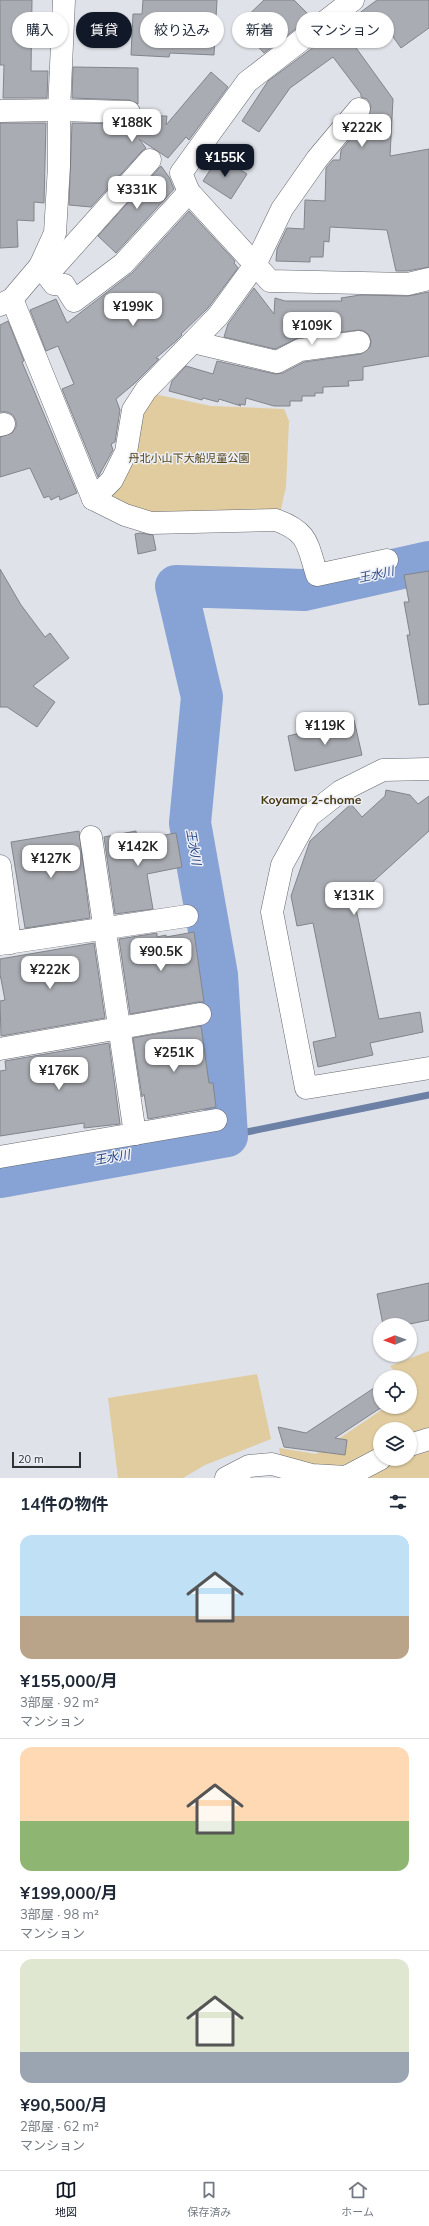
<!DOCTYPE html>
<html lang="ja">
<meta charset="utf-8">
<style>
:root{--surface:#fff;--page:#f6f6f7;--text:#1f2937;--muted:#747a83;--line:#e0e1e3;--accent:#111827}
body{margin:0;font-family:Mulish,"Noto Sans JP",sans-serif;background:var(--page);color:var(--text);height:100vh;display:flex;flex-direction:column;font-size:15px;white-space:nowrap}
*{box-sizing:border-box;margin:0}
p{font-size:13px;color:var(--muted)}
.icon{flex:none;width:22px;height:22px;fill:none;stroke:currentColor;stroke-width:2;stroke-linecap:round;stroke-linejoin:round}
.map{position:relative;height:1478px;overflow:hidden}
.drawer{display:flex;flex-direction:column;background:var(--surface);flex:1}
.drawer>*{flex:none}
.hud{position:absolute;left:12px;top:12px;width:405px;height:36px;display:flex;gap:8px}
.needle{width:26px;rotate:269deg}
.tools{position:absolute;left:373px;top:1318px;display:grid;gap:8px}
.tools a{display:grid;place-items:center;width:44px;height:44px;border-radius:50%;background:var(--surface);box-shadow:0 1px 3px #0004;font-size:20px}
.scale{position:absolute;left:12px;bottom:10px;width:69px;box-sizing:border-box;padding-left:4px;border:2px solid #313235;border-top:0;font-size:11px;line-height:14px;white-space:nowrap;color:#313235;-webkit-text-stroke:3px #eceff6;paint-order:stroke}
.price{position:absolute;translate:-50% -34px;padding:0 9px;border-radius:8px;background:#fff;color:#222;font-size:13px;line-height:26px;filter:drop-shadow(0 1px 2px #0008)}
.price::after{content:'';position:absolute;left:50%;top:24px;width:12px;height:9px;margin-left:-6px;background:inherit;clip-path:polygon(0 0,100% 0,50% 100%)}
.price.current{background:var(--accent);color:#fff}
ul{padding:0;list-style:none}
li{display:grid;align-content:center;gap:8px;height:212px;padding:0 20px}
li+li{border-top:1px solid var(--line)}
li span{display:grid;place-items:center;height:124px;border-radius:12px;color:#555}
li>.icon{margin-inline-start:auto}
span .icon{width:72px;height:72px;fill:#fffc;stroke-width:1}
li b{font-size:17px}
h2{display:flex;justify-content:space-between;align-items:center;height:48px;padding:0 20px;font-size:17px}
.pill{padding:0 14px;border-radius:18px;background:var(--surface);box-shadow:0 1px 3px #0004;font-size:14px;line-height:36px}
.pill.current{background:var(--accent);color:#fff}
.tabs{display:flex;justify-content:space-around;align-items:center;height:56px;border-top:1px solid var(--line);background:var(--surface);font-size:11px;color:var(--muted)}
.tabs a{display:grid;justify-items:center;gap:2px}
.tabs .current{color:var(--accent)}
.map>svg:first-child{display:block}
</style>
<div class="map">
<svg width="429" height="1478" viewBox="0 0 429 1478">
<rect width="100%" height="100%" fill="#dfe2e8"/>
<g fill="#e0cc9e" fill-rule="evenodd">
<polygon points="154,394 211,406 284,409 289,421 286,487 281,509 157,516 123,505 109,493 137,426"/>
<path d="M 429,1351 L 429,1478 L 285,1478 L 279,1448 L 316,1454 L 386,1407 L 410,1407 L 410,1377 L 400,1377 L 390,1366 ZM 380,1429 L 410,1429 L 410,1459 L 380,1459 Z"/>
<polygon points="257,1374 271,1439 205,1465 183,1478 118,1478 108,1398"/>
</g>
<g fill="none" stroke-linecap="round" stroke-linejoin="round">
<polyline stroke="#6d80a5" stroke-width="7" points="227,1136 429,1095"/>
<polyline stroke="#87a2d5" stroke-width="42" points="0,1177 227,1136 217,975 190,823 202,697 176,586 304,590 429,562"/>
</g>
<g fill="#a9acb2" stroke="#82858b">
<polygon points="0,0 32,0 31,71 48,71 47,98 3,98 4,65 0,65"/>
<polygon points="143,0 217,0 214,55 170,53 169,57 131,55 133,14 142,14"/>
<polygon points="264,0 294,0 311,17 264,53 238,25"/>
<polygon points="377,0 429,0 429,28 401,48 384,24 354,45 393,99 390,156 429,149 429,267 407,271 396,271 387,230 330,227 329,242 324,241 323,257 310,257 310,262 276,261 277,249 287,228 304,229 305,200 325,201 326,168 333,160 340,160 341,150 369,117 371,105 367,99 361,97 361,94 333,57 290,88 259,132 242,121 268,81"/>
<polygon points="73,67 138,68 138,104 129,100 72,98"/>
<polygon points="211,72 228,87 189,140 186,137 168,158 139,139 146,148 141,152 91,207 69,205 72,123 129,124 135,123 141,116 167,116 166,125"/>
<polygon points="0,123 46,123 44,203 34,202 34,221 17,220 18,247 0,248"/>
<polygon points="219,156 247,174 231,199 203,181"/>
<polygon points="161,166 169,177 174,189 116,253 98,236"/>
<polygon points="189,211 235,261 234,263 238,268 208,308 181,334 182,335 175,342 156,358 159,359 135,383 116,399 120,410 115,442 111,444 113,450 98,477 62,389 74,384 58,346 46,351 30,310 56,299 67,323 132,273"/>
<polygon points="254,288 274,314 275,298 285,301 342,301 341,298 360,295 408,296 429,292 429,356 363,367 363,380 348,381 349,386 323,387 323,393 315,393 315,396 302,396 302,401 290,401 290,406 274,406 246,398 245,405 239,404 241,406 219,399 218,402 203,398 202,400 169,391 172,381 186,366 213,374 217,361 275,374 283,373 304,362 361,354 370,347 371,341 369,335 364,331 358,330 298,338 275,349 224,337 228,324"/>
<polygon points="8,321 24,361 22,362 77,493 60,500 59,496 51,500 49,496 44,498 30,468 0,477 0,437 12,433 16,427 16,421 13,415 7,412 0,412 0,325"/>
<polygon points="140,533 153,535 156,550 138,554 135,534"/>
<polygon points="0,569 21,605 45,637 50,633 69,658 33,686 55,702 37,727 7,707 0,707"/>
<polygon points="429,571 429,704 419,705 407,635 410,635 404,602 409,602 404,575"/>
<polygon points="354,720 362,755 295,771 288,736"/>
<polygon points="386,790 410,795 418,804 429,796 429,831 354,899 379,1019 420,1012 423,1032 370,1043 373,1055 318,1067 313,1042 336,1037 313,923 297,926 291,896 310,841 351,804 362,817 385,796"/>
<polygon points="79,831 90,918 25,928 11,842"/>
<polygon points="136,831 137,840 176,833 182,867 147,874 153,909 115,914 104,837"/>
<polygon points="194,932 204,1002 198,1002 130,1014 119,939 157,933 157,937 166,935 166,937"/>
<polygon points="94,943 105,1018 1,1036 0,1001 5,1000 0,974 0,959"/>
<polygon points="201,1026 209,1083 213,1083 216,1107 148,1119 144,1094 142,1097 133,1038"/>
<polygon points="109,1043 120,1124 84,1128 84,1123 0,1136 0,1071 6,1070 5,1061"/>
<polygon points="429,1283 429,1320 405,1325 383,1325 377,1294"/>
<polygon points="380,1384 380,1407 382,1407 335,1438 347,1440 345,1455 284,1447 278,1427 306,1433"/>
</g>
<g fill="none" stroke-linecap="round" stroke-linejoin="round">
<defs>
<g id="minor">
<polyline points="64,0 59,110 129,112"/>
<polyline points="353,0 247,82 181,173 189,192 270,281 408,284 429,279"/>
<polyline points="0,111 59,110 59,166 55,233 40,266 12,299 0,305"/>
<polyline points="40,266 54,284 64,285 74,301 123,264 189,192"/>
<polyline points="47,275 150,160"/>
<path d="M 12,299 L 93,499 L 125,515 L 151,523 L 276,520 C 309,532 307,544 317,575 L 387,560"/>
<polyline points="193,342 277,362 300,350 359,342"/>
<polyline points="0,425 4,424"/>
<polyline points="93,499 112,480 126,452 133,410 146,390 218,316 255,265 282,209 317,159 359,109"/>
<polyline points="429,769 383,770 341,791 309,816 282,865 272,912 306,1088 429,1068"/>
<polyline points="91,837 135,1134"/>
<polyline points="0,866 10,943"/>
<polyline points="0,944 187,916"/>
<polyline points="0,1049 200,1014"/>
<polyline points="0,1157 216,1120"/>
<polyline points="410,1445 429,1439"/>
<polyline points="226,1478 249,1466 272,1464 312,1475 346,1477 380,1459"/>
</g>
</defs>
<use href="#minor" stroke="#66696f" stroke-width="23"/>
<use href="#minor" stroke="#fff" stroke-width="22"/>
</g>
<g text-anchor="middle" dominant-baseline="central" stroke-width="3" stroke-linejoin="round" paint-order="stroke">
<g font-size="11" fill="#544214" stroke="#eceff6">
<text x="189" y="458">丹北小山下大船児童公園</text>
</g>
<g font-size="12" font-style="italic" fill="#244381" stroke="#eceff6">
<text transform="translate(376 574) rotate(-12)">王水川</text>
<text transform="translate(194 847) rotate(80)">王水川</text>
<text transform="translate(112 1157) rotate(-10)">王水川</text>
</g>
<g font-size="12" font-weight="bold" fill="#4a3a12" stroke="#eceff6">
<text x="311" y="799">Koyama 2-chome</text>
</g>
</g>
</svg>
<div class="tools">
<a><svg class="needle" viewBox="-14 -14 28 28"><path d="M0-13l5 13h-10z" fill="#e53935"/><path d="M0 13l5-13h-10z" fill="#747a83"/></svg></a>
<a><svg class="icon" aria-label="locate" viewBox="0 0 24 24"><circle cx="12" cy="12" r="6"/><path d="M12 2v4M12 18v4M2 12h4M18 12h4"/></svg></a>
<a><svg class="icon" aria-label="layers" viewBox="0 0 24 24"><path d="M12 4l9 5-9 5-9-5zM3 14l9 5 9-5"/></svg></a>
</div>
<div class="scale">20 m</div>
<b class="price" style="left:132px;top:143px">¥188K</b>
<b class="price" style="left:362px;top:148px">¥222K</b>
<b class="price current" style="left:225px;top:178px">¥155K</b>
<b class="price" style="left:137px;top:210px">¥331K</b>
<b class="price" style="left:133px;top:327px">¥199K</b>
<b class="price" style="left:312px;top:346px">¥109K</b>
<b class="price" style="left:325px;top:746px">¥119K</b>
<b class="price" style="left:138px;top:867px">¥142K</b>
<b class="price" style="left:51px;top:879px">¥127K</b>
<b class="price" style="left:354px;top:916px">¥131K</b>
<b class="price" style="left:161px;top:972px">¥90.5K</b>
<b class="price" style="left:50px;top:990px">¥222K</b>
<b class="price" style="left:174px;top:1073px">¥251K</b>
<b class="price" style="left:59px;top:1091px">¥176K</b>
<div class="hud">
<a class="pill">購入</a>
<a class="pill current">賃貸</a>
<a class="pill">絞り込み</a>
<a class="pill">新着</a>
<a class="pill">マンション</a>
</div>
</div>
<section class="drawer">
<h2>14件の物件<svg class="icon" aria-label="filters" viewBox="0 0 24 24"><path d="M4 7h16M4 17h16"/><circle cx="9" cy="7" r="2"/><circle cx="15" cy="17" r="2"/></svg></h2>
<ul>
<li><span style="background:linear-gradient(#bfe0f5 65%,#b9a48a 0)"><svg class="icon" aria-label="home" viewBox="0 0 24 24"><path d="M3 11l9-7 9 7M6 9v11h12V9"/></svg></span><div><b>¥155,000/月</b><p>3部屋 · 92 m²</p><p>マンション</p></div></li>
<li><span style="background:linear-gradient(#ffd9b3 60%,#8fb573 0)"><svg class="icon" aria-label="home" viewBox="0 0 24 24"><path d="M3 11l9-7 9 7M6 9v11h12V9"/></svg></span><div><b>¥199,000/月</b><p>3部屋 · 98 m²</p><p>マンション</p></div></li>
<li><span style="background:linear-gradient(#dfe7d0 75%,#9aa5b1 0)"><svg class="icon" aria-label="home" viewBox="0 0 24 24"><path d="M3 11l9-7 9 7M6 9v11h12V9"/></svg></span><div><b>¥90,500/月</b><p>2部屋 · 62 m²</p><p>マンション</p></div></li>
</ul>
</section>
<nav class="tabs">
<a class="current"><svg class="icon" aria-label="map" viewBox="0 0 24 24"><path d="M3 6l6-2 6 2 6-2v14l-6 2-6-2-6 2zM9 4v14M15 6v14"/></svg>地図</a>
<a><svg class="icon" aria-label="saved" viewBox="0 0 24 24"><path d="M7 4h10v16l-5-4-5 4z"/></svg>保存済み</a>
<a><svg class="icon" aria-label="home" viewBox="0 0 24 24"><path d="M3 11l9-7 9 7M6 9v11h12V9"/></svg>ホーム</a>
</nav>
